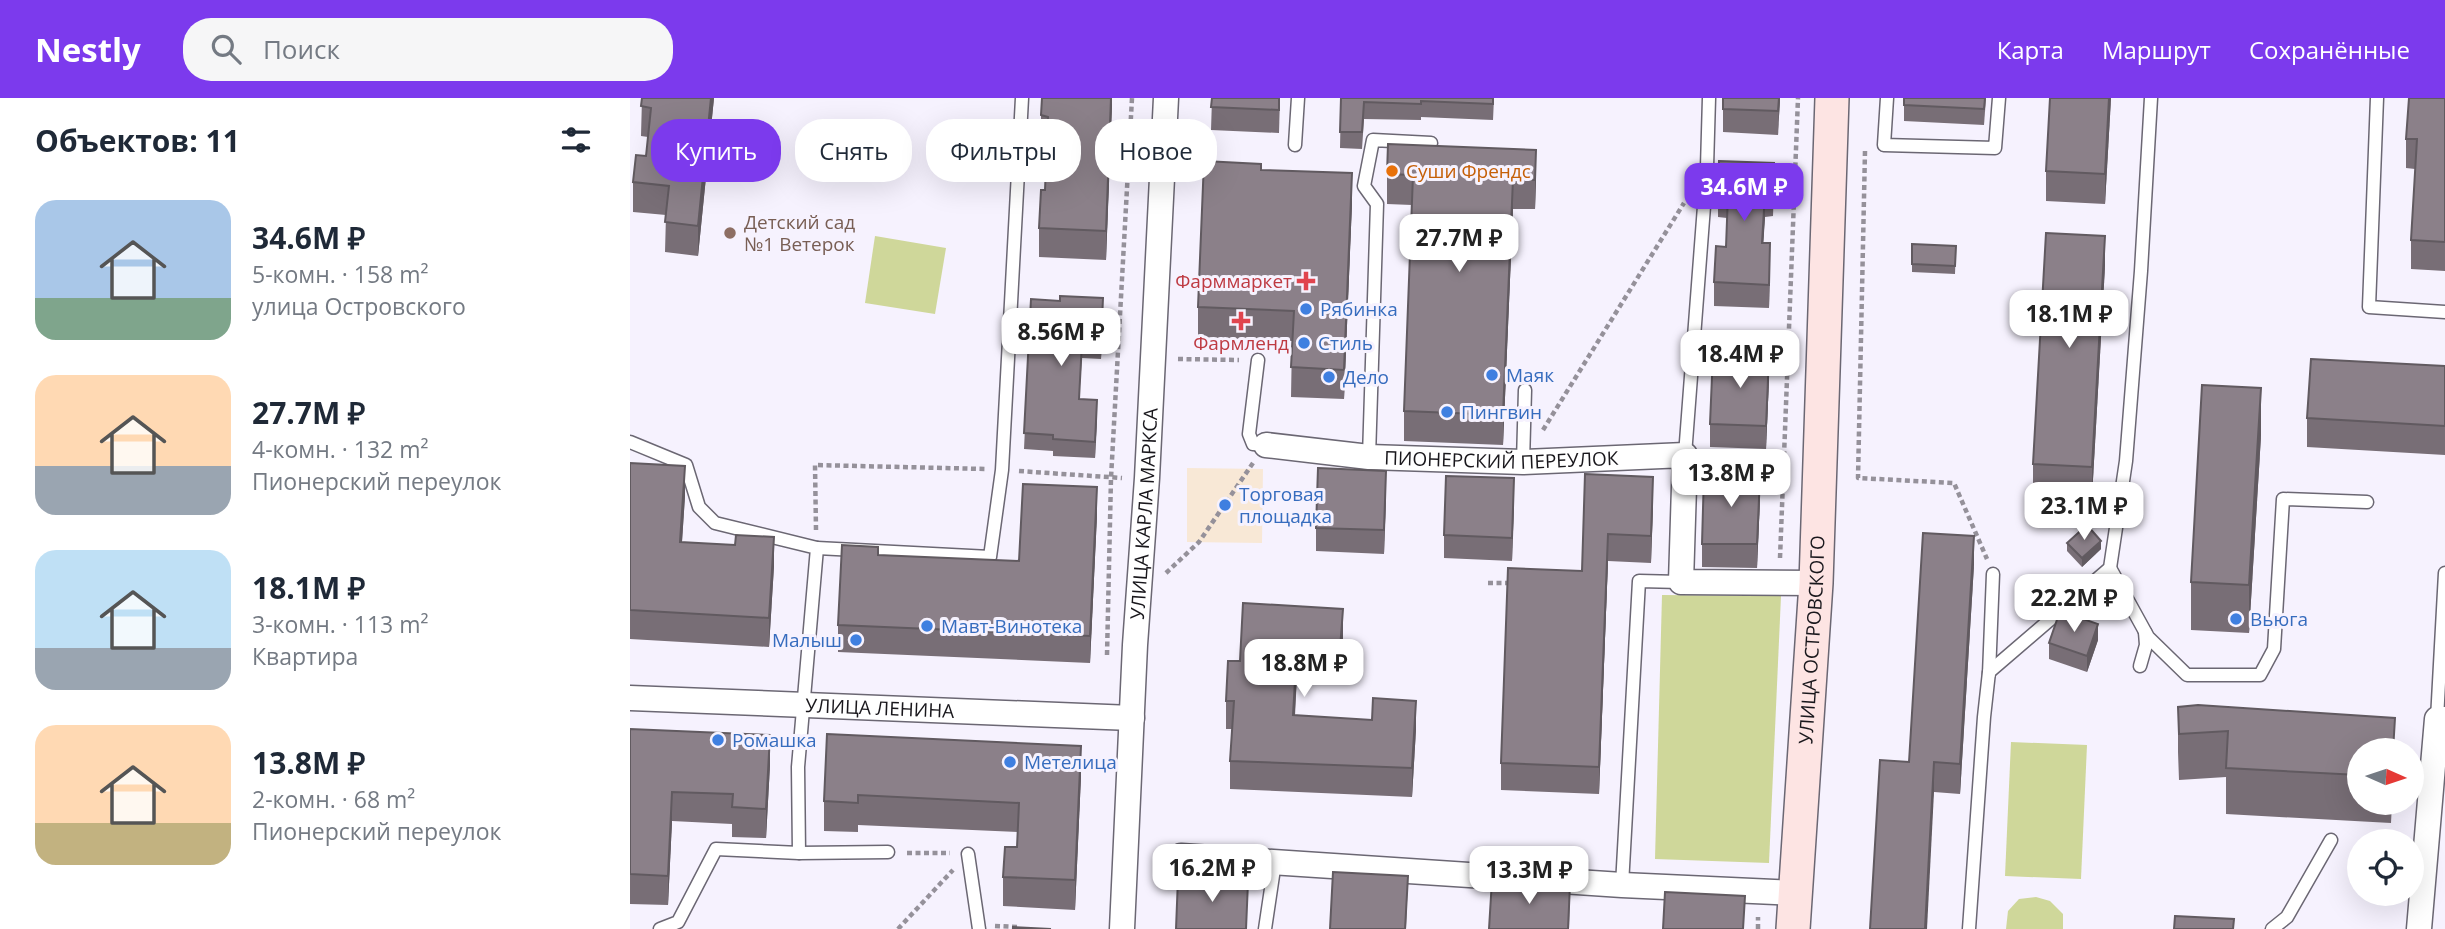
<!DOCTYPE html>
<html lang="ru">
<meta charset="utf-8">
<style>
:root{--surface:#fff;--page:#f6f6f7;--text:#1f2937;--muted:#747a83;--accent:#7c3aed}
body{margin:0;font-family:"Open Sans",sans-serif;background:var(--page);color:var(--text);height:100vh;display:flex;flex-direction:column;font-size:26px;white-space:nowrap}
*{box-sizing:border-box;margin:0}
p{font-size:23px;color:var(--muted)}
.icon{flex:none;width:38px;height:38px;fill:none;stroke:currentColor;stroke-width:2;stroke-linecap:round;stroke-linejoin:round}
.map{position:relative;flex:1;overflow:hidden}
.drawer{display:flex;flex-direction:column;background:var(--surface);width:630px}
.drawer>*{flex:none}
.guide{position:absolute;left:21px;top:21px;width:665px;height:63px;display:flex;gap:14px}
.needle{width:46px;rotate:93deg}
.buttons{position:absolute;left:1717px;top:640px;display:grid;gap:14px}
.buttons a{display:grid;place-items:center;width:77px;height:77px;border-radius:50%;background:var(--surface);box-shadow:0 7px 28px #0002;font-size:35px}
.price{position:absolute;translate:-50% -60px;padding:0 16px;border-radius:14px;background:#fff;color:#222;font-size:23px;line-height:46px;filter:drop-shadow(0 2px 4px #0008)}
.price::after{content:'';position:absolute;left:50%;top:42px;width:21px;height:16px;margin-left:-10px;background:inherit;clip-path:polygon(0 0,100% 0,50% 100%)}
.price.current{background:var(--accent);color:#fff}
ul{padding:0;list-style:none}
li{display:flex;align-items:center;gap:21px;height:175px;padding:0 35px}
li span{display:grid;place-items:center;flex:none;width:196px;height:140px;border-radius:21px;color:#555}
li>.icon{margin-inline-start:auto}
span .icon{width:84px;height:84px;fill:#fffc;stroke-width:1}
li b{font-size:30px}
h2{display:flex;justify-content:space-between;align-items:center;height:84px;padding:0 35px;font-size:30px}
.pill{padding:0 24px;border-radius:28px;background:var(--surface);box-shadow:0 7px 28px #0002;font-size:24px;line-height:63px}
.pill.current{background:var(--accent);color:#fff}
header{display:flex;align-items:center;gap:42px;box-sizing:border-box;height:98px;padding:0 35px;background:var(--accent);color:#fff}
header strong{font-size:33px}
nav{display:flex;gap:38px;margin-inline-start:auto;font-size:24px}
.search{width:490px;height:63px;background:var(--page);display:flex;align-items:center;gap:18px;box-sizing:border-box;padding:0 24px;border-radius:28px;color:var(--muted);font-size:26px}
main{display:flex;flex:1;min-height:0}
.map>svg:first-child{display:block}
</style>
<header>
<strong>Nestly</strong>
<div class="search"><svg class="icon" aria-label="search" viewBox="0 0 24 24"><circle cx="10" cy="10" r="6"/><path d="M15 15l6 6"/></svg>Поиск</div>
<nav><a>Карта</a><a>Маршрут</a><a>Сохранённые</a></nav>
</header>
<main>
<section class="drawer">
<h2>Объектов: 11<svg class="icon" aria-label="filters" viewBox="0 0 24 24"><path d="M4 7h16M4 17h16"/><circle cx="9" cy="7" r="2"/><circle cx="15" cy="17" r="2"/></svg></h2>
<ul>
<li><span style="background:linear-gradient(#a9c7e8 70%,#7fa58c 0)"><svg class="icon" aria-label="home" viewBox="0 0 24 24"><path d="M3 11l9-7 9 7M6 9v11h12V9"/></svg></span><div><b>34.6M ₽</b><p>5-комн. · 158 m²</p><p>улица Островского</p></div></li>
<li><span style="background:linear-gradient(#ffd9b3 65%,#9aa5b1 0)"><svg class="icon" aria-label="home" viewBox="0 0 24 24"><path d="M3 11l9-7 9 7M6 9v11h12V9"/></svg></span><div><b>27.7M ₽</b><p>4-комн. · 132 m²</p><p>Пионерский переулок</p></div></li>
<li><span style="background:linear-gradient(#bfe0f5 70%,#9aa5b1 0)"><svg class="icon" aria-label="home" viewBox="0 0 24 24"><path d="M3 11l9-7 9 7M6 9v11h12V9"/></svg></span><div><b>18.1M ₽</b><p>3-комн. · 113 m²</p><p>Квартира</p></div></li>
<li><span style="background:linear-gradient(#ffd9b3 70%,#c2b280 0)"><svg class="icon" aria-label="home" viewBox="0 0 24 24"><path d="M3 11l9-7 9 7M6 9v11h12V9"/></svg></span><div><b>13.8M ₽</b><p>2-комн. · 68 m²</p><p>Пионерский переулок</p></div></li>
</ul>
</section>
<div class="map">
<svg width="1815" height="831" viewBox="0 0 1815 831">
<rect width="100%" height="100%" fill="#f6f2fe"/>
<polygon fill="#f8e8d6" points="557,370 633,371 632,445 557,444"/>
<g fill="#cfd79a">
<polygon points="245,138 316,150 305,216 235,205"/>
<polygon points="1032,497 1151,498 1139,765 1025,761"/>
<polygon points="1381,644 1457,647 1451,781 1375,778"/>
<polygon points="1406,799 1420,803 1433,816 1433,831 1376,831 1378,813 1389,801"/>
</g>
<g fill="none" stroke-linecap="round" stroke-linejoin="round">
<defs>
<g id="lane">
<polyline points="1257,0 1254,47 1365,50 1369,0"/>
<polyline points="1747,0 1739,209 1815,214"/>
<polyline points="665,47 668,0"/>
<polyline points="628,262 619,336 623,346 636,347"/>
<polyline points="0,344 56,367 69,409 85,425 187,450 168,669 169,755 86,751 48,824 30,831"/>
<polyline points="1055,357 1077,69 1079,0"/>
<polyline points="739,359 747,106 734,88 743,42 801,45"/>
<polyline points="893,364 895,292"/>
<polyline points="187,450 360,459 372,372 392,0"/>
<polyline points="1480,470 1518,539 1557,577 1630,577 1644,551 1653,401 1737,404"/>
<polyline points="1510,568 1516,547 1515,534"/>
<polyline points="1359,576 1363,476"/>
<polyline points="1807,621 1815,475"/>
<polyline points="169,755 258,754"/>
<polyline points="338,756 349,831"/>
<polyline points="992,787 1009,483 1051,484"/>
<polyline points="635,831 645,764"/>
<polyline points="1339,831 1354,619 1359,574 1480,470 1496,363 1511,173 1521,0"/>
<polyline points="1642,831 1657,819 1701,742"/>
</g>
<g id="street">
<path id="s1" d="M 636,347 L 739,359 L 893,364 L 1055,357 L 1051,484 L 1186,485"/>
<path id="s2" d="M 0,600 L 502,620"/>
<polyline points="551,758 992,787 1164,795"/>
<path id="s3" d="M 492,831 L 505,547 L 517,380 L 536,0"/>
<polyline points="1789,831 1807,621 1815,621"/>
</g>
<g id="secondary">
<path id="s4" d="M 1163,831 L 1186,485 L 1202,0"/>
</g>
</defs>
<use href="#lane" stroke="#6b6773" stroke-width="15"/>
<use href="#street" stroke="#6b6773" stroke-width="27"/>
<use href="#secondary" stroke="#6b6773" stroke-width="36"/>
<g stroke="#95919a" stroke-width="4.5" stroke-dasharray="5 3.5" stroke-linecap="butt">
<polyline points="1235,53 1228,380 1324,385 1357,461"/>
<polyline points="548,261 609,262"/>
<polyline points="913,332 1054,105"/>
<polyline points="389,373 492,380"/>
<polyline points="186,432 185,367 356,371"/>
<polyline points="1150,460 1168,0"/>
<polyline points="536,475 569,444 623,365"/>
<polyline points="858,485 882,485"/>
<polyline points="477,557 481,380 502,0"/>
<polyline points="277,755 320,755"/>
<polyline points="365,828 388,829"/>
<polyline points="268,831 323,772"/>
<polyline points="1128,831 1128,819"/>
</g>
<use href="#lane" stroke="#fff" stroke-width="12"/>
<use href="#street" stroke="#fff" stroke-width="24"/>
<use href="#secondary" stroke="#fde4e3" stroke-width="33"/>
</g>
<g fill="#786e76">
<polygon points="12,0 84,0 68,158 35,154 36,117 3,114 3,84 16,58 18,39 11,38"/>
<polygon points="482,0 476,162 409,159 409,130 415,92 417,48 411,46 411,17"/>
<polygon points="582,0 650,0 649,35 581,32"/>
<polygon points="711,0 864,0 863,22 791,19 791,22 734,21 732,51 710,50"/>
<polygon points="1093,0 1150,0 1148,37 1093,34"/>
<polygon points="1274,0 1356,0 1354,27 1274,23"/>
<polygon points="1420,0 1481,0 1475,106 1416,103 1416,73"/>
<polygon points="1815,0 1815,173 1781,171 1781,142 1785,71 1776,70 1776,41"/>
<polygon points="631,72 722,105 714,301 661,299 662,243 568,239 568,209"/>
<polygon points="757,76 906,82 905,111 883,111 873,347 774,343 774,313 782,107 757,106"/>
<polygon points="1144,88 1143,118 1135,119 1133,145 1140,169 1139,210 1084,208 1084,184 1096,149 1097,120 1088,119 1088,96"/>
<polygon points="1282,146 1326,148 1325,176 1282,174"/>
<polygon points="1475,168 1462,399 1403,395 1403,366"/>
<polygon points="401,201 473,216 471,261 452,260 449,301 467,318 465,360 423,358 423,353 394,351"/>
<polygon points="1815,268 1815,357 1677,349 1677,320"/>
<polygon points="1139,281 1136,351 1080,349 1080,326"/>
<polygon points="1631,338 1619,535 1561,532 1561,484"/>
<polygon points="0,365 55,398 52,444 144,468 139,549 0,541"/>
<polygon points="955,376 1023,406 1021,465 978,463 969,696 871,692 871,665 952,473"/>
<polygon points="756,397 754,456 686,453 686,430"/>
<polygon points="1130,401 1127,470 1072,469 1072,446"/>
<polygon points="884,404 882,463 814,460 814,437"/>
<polygon points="467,417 460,565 208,554 208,527 248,457 389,463"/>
<polygon points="1437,445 1471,451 1452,469 1437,453"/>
<polygon points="1344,467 1330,696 1304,694 1279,664"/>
<polygon points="613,505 713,539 710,580 667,577 665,618 786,631 782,699 600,691 600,663 602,631 596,631 596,603 610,563"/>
<polygon points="1468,542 1457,574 1419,561 1419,545"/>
<polygon points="1548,609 1765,653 1729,653 1729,705 1762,705 1761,725 1596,716 1596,679 1549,682 1548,654"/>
<polygon points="0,631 140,667 136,740 102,739 102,726 42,723 38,807 0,806"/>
<polygon points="197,636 451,678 445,812 373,808 373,779 387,749 388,734 228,727 228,734 194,733 194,703"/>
</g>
<g fill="#615a60">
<polygon points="81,0 84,0 68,158 68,128"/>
<polygon points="481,0 482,0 482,9 476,162 476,133"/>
<polygon points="1149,0 1150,0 1148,37"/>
<polygon points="1479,0 1481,0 1475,106 1475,76"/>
<polygon points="906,52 906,82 905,111 905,82"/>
<polygon points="722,75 722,105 714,301 714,272"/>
<polygon points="883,81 883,111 873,347 873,317"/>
<polygon points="1135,95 1135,119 1132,168 1132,145"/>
<polygon points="1475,138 1475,168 1462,399 1462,369"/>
<polygon points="1140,145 1140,169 1139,210 1139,187"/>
<polygon points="473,200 473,216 471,261 471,245"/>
<polygon points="1139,257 1139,281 1136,351 1136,328"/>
<polygon points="1631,290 1631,338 1619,535 1619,487"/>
<polygon points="467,302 467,318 465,360 465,344"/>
<polygon points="55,368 55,398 50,473 50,444"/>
<polygon points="756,373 756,397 754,456 754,432"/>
<polygon points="1130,378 1130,401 1127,470 1127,446"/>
<polygon points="1023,379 1023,406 1021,465 1021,438"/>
<polygon points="884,380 884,404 882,463 882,440"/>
<polygon points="467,389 467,417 460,565 460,538"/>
<polygon points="978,436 978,463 969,696 969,669"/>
<polygon points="1344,438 1344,467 1330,696 1330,666"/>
<polygon points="144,439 144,468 139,549 139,520"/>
<polygon points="1471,443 1471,451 1452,469 1452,460"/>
<polygon points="713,511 713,539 710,580 710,551"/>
<polygon points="1468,526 1468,542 1457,574 1457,558"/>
<polygon points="667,549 667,577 663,646 663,617"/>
<polygon points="786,603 786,631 782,699 782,670"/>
<polygon points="140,637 140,667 136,740 136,711"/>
<polygon points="451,648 451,678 445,812 445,782"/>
<polygon points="1304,664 1304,694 1297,831 1295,831"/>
<polygon points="42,694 42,723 38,807 38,778"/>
<polygon points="778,778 776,831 775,831"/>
<polygon points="940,786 939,831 938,831"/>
</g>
<g fill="#8b8089" stroke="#615a60" stroke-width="2">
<polygon points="12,0 81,0 68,128 35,124 39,88 3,84 6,57 16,58 21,10 11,8"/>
<polygon points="412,0 481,0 476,133 409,130 411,92 415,92 418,19 411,17"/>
<polygon points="582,0 649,0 649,12 581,9"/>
<polygon points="711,0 863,0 863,6 791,3 791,6 734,4 732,34 710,34"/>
<polygon points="1093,0 1149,0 1148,13 1093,11"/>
<polygon points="1274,0 1355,0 1354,11 1274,7"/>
<polygon points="1420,0 1479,0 1475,76 1416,73"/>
<polygon points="1779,0 1815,0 1815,144 1781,142 1787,41 1776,41"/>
<polygon points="758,46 906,52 905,82 883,81 873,317 774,313 783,77 757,76"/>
<polygon points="574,63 631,66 631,72 722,75 714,272 661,269 664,213 568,209"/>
<polygon points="1089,63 1144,65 1143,95 1135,95 1132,145 1140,145 1139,187 1084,184 1086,148 1096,149 1098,96 1088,96"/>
<polygon points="1416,135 1475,138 1462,369 1403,366"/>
<polygon points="1282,146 1326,148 1325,168 1282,166"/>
<polygon points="430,198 473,200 471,245 452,244 449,301 467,302 465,344 423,341 423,337 394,335 401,201 430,203"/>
<polygon points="1083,255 1139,257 1136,328 1080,326"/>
<polygon points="1681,261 1815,268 1815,328 1677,320"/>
<polygon points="1572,287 1631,290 1619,487 1561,484"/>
<polygon points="0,365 55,368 50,444 105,447 106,437 144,439 139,520 0,512"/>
<polygon points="688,370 756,373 754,432 686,430"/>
<polygon points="1074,375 1130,378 1127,446 1072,446"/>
<polygon points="955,376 1023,379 1021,438 978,436 969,669 871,665 878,470 952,473"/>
<polygon points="816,378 884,380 882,440 814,437"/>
<polygon points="393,386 467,389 460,538 208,527 212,447 248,449 248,457 389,463"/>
<polygon points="1457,427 1471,443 1452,460 1437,445"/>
<polygon points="1293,435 1344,438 1330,666 1304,664 1295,831 1240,831 1250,662 1279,664"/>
<polygon points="613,505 713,511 710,551 667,549 663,617 742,622 743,600 786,603 782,670 600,663 604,603 596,603 598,563 610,563"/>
<polygon points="1430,513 1468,526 1457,558 1419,545"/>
<polygon points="1568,607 1765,620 1763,653 1729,653 1729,677 1596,670 1598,633 1549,636 1548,609"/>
<polygon points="0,631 140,637 136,711 102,709 103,696 42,694 38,778 0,776"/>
<polygon points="197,636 451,648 445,782 373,779 375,749 387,749 389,705 228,697 228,705 194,703"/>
<polygon points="703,774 778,778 775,831 700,831"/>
<polygon points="548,780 618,784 616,831 546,831"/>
<polygon points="862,782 940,786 938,831 859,831"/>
<polygon points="1035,794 1115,798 1113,831 1033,831"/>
<polygon points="1545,818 1604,821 1603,831 1544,831"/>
<polygon points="383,829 421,831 383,831"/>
</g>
<circle fill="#e8710a" stroke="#f6f2fe" stroke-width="2.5" cx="762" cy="73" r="7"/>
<circle fill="#8d6e63" stroke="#f6f2fe" stroke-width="2.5" cx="100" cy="135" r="7"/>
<g fill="#e0444e" stroke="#f6f2fe" stroke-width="2.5">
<path d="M672.5 172.5h7v7h7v7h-7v7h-7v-7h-7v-7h7z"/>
<path d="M607.5 212.5h7v7h7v7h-7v7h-7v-7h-7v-7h7z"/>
</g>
<g fill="#3f7fe0" stroke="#f6f2fe" stroke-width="2.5">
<circle cx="676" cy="211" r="7"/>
<circle cx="674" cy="245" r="7"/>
<circle cx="862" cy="277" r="7"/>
<circle cx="699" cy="279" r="7"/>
<circle cx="817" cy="314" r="7"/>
<circle cx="595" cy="407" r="7"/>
<circle cx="1606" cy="521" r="7"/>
<circle cx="297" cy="528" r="7"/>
<circle cx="226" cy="542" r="7"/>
<circle cx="88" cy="642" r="7"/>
<circle cx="380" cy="664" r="7"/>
</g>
<g text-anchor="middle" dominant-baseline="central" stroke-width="6" stroke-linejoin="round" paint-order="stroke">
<g font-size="19" fill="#c56008" stroke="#f6f2fe" text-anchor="start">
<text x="776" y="73">Суши Френдс</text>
</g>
<g font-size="19" fill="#785e54" stroke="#f6f2fe" text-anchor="start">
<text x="114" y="124">Детский сад<tspan x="114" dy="22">№1 Ветерок</tspan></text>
</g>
<g font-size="19" fill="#be3a42" stroke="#f6f2fe" text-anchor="end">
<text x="662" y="183">Фарммаркет</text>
<text x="611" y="245" text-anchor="middle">Фармленд</text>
</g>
<g font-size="19" fill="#366cbe" stroke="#f6f2fe" text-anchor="start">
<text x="690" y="211">Рябинка</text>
<text x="688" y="245">Стиль</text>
<text x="876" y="277">Маяк</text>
<text x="713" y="279">Дело</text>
<text x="831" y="314">Пингвин</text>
<text x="609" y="396">Торговая<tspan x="609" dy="22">площадка</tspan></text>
<text x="1620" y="521">Вьюга</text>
<text x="311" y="528">Мавт-Винотека</text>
<text x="212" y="542" text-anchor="end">Малыш</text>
<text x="102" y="642">Ромашка</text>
<text x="394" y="664">Метелица</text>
</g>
<g font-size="19" fill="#19171c" stroke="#f6f2fe">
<text stroke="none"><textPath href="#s1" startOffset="236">ПИОНЕРСКИЙ ПЕРЕУЛОК</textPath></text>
<text stroke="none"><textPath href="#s3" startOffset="416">УЛИЦА КАРЛА МАРКСА</textPath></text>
<text stroke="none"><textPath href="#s4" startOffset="290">УЛИЦА ОСТРОВСКОГО</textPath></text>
<text stroke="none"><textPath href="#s2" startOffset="250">УЛИЦА ЛЕНИНА</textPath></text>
</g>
</g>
</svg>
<div class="buttons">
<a><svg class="needle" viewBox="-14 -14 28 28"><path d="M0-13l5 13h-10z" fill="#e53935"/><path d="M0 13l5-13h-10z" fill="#747a83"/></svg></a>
<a><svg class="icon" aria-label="locate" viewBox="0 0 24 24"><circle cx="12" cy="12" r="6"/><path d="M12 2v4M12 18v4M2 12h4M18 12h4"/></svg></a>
</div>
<b class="price current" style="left:1114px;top:125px">34.6M ₽</b>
<b class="price" style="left:829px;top:176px">27.7M ₽</b>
<b class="price" style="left:1439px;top:252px">18.1M ₽</b>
<b class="price" style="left:431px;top:270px">8.56M ₽</b>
<b class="price" style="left:1110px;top:292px">18.4M ₽</b>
<b class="price" style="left:1101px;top:411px">13.8M ₽</b>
<b class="price" style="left:1454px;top:444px">23.1M ₽</b>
<b class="price" style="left:1444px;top:536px">22.2M ₽</b>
<b class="price" style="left:674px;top:601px">18.8M ₽</b>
<b class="price" style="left:582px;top:806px">16.2M ₽</b>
<b class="price" style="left:899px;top:808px">13.3M ₽</b>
<div class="guide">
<a class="pill current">Купить</a>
<a class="pill">Снять</a>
<a class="pill">Фильтры</a>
<a class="pill">Новое</a>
</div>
</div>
</main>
